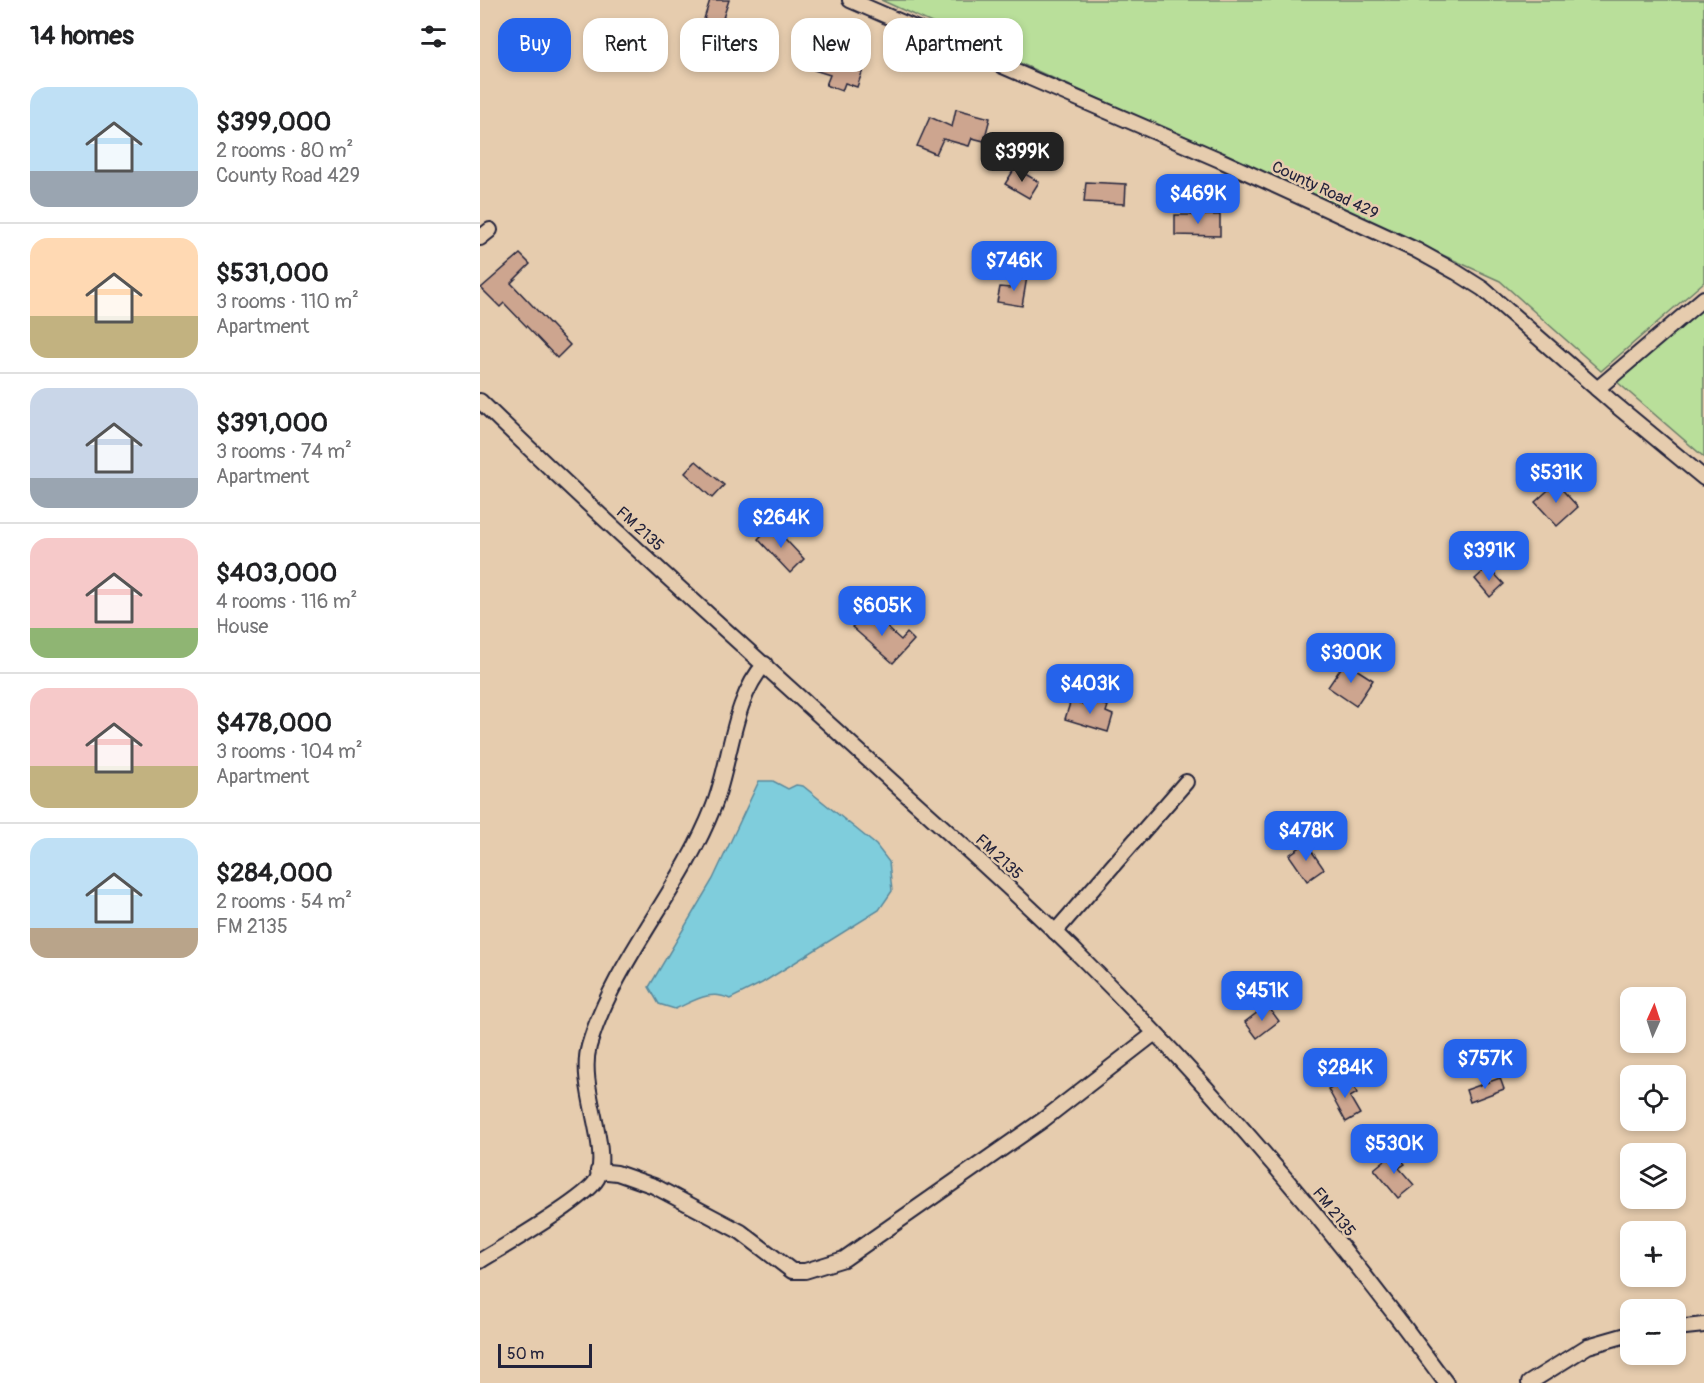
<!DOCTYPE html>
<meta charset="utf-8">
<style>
:root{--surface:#fff;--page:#f2f2f2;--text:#202124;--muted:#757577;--line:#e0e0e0;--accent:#2563eb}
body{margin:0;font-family:Pangolin,sans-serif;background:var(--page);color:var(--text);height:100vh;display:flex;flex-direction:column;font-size:22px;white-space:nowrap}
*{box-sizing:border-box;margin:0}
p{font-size:20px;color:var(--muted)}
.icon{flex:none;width:33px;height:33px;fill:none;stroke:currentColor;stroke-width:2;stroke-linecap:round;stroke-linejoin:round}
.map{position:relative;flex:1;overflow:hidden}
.side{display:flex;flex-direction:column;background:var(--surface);width:480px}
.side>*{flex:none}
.banner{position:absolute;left:18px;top:18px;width:570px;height:54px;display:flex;gap:12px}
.needle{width:39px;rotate:3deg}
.controls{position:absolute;left:1140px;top:987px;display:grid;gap:12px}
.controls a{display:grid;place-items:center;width:66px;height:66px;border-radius:12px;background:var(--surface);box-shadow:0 3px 9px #0003;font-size:30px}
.scale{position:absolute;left:18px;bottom:15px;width:94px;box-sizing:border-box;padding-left:6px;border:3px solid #22223b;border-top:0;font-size:16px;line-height:21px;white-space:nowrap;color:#22223b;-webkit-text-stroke:4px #e6ccae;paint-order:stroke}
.price{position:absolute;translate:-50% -51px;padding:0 14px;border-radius:12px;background:var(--accent);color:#fff;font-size:20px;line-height:39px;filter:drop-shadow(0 2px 3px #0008)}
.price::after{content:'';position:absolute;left:50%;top:36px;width:18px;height:14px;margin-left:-9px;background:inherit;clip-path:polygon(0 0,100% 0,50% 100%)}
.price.selected{background:#222;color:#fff}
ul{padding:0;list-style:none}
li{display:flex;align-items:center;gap:18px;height:150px;padding:0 30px}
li+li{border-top:2px solid var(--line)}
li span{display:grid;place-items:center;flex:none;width:168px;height:120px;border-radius:18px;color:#555}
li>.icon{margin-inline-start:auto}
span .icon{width:72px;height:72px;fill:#fffc;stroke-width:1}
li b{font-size:26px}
h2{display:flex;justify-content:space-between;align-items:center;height:72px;padding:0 30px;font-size:26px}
.tag{padding:0 21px;border-radius:18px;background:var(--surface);box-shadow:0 3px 9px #0003;font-size:21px;line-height:54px}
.tag.selected{background:var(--accent);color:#fff}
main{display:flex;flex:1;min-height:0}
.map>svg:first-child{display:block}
</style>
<main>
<section class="side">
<h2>14 homes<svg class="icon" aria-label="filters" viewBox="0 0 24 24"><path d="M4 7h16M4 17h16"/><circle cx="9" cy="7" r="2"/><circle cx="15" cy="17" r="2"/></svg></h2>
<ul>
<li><span style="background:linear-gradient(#bfe0f5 70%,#9aa5b1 0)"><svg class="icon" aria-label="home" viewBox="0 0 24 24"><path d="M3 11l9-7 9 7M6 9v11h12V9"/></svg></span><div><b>$399,000</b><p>2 rooms · 80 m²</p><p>County Road 429</p></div></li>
<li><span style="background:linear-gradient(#ffd9b3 65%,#c2b280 0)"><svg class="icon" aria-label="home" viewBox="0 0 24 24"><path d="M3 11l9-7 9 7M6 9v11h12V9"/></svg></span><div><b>$531,000</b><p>3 rooms · 110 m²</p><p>Apartment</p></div></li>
<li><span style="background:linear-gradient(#c9d6e8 75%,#9aa5b1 0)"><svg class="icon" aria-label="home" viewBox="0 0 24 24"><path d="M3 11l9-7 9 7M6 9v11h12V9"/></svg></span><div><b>$391,000</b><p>3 rooms · 74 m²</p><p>Apartment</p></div></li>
<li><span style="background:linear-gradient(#f6c9c9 75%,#8fb573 0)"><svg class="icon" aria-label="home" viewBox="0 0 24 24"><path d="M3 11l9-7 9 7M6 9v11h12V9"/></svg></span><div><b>$403,000</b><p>4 rooms · 116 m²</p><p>House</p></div></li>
<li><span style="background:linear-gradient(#f6c9c9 65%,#c2b280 0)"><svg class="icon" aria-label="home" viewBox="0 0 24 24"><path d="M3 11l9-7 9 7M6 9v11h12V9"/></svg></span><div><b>$478,000</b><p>3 rooms · 104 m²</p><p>Apartment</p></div></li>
<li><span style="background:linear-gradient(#bfe0f5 75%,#b9a48a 0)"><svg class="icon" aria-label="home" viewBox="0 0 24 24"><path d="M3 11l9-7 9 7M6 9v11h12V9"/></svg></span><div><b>$284,000</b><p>2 rooms · 54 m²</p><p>FM 2135</p></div></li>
</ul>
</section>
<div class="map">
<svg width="1224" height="1383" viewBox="0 0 1224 1383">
<rect width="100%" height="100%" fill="#e6ccae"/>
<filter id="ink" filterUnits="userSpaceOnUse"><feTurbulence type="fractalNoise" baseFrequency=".0167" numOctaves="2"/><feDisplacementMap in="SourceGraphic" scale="12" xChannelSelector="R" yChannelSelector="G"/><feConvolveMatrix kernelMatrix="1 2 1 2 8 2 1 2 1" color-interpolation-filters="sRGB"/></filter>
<g filter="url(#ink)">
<g fill="#b9df9a" stroke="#6e806a" stroke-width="1.5">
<polygon points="401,0 1224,0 1224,282 1121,371 1020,281"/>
<polygon points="1224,302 1224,457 1136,381"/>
</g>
<path fill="#7fcddc" stroke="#5a899c" stroke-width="1.5" d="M 279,781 L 293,781 L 308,789 L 316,785 L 323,786 L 396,845 L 409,862 L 412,891 L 399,910 L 282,983 L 250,999 C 230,989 214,1001 195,1009 L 179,1004 L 169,987 L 233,879 Z"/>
<g fill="#cda58f" stroke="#22223b" stroke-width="1.5">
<polygon points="230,0 249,0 241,24 224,19"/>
<polygon points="340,52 384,67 377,87 365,83 362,91 346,85 350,75 334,70"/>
<polygon points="476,109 510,118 504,141 492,138 489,146 463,139 456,154 437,146 450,117 472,127"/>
<polygon points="535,168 559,182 549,198 525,184"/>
<polygon points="606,182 646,184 645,204 604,202"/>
<polygon points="695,215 740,215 740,236 695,235"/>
<polygon points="40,254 50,264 31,283 90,345 77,358 24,303 20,307 1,288"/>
<polygon points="533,275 547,277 542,306 517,302 520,287 530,288"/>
<polygon points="216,461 244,485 232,498 205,473"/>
<polygon points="1076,483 1098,507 1077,526 1055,502"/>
<polygon points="292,525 324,559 310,573 278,539"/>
<polygon points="1008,567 1024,584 1010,597 995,579"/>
<polygon points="388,610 421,640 427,633 434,640 413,663 372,627"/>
<polygon points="865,662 893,680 876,706 848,687"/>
<polygon points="591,700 612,707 614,702 628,706 626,712 633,715 628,732 585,719"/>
<polygon points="826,843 844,869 827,881 809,855"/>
<polygon points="787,1005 799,1021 777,1038 765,1022"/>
<polygon points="869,1077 877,1093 870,1097 880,1114 866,1122 848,1089"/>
<polygon points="1020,1078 1024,1089 990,1102 986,1090"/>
<polygon points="915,1152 925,1164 919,1168 934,1185 918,1198 894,1169"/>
</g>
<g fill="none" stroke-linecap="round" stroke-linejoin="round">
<defs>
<g id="minor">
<polyline points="370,0 740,160 936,250 976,272 1003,289 1132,402 1224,478"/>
<polyline points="0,238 10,230"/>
<polyline points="1117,389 1224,298"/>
<path d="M 0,401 C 136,533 278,659 418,787 C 480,843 542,898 601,957 C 734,1089 856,1232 966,1383"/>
<polyline points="575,932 706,782"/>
<polyline points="118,1171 137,1173 174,1186 261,1232 312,1271 325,1271 364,1259 563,1120 675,1033"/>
<path d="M 0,1261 C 21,1248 112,1196 118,1177 C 129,1143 98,1086 109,1046 C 133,963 201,890 233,808 C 251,764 252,699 285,664"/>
<polyline points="1196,1328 1224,1325"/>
<polyline points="1049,1383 1108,1346 1150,1334"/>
</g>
</defs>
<use href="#minor" stroke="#22223b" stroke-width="18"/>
<use href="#minor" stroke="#e6ccae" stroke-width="14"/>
</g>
</g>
<g text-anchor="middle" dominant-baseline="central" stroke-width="5" stroke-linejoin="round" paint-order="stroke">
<g font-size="16" fill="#22223b" stroke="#e6ccae">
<text transform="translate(845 190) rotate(25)">County Road 429</text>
<text transform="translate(160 529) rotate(42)">FM 2135</text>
<text transform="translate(519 857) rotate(43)">FM 2135</text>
<text transform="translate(854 1212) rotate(51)">FM 2135</text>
</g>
</g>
</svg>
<div class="controls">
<a><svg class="needle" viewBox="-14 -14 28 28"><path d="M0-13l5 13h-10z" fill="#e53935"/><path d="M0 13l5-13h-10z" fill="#757577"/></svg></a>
<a><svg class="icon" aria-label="locate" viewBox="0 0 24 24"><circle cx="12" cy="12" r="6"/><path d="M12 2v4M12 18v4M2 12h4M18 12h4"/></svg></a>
<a><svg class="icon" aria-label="layers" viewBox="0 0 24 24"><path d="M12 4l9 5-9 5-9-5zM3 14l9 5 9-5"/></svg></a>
<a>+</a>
<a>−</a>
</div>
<div class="scale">50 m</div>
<b class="price selected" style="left:542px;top:183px">$399K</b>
<b class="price" style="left:718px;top:225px">$469K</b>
<b class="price" style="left:534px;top:292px">$746K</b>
<b class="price" style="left:1076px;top:504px">$531K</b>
<b class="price" style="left:301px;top:549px">$264K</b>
<b class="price" style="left:1009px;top:582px">$391K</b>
<b class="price" style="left:402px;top:637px">$605K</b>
<b class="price" style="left:871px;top:684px">$300K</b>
<b class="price" style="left:610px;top:715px">$403K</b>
<b class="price" style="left:826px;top:862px">$478K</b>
<b class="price" style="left:782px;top:1022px">$451K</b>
<b class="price" style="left:1005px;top:1090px">$757K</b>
<b class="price" style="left:865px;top:1099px">$284K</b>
<b class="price" style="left:914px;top:1175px">$530K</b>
<div class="banner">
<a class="tag selected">Buy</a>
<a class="tag">Rent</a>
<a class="tag">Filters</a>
<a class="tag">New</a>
<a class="tag">Apartment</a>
</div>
</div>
</main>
